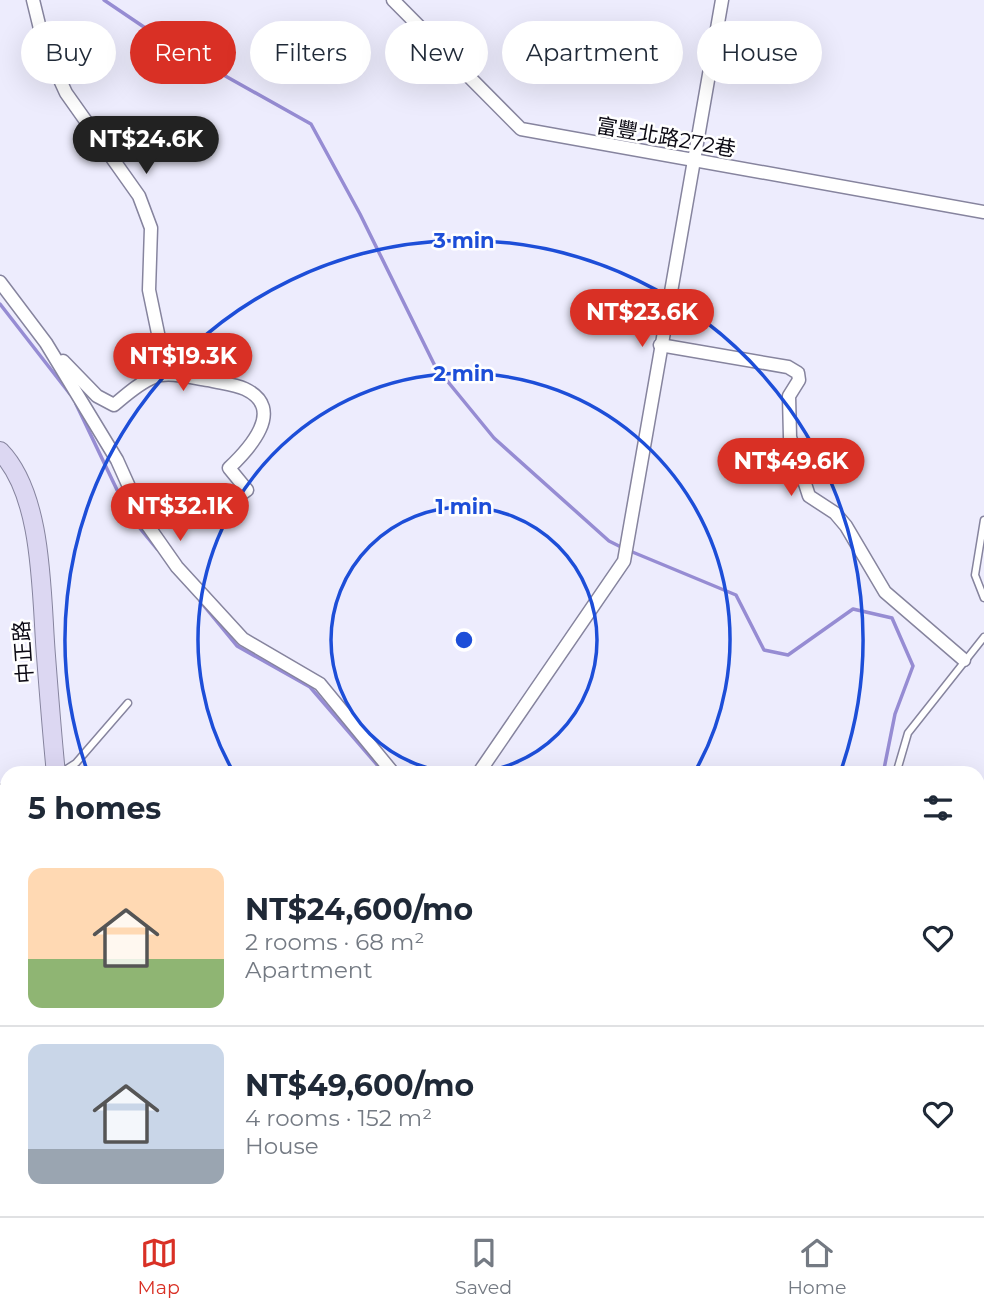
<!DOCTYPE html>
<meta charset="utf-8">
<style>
:root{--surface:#fff;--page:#f6f6f7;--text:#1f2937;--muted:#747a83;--line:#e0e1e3;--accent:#d93025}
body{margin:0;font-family:Montserrat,"Noto Sans TC",sans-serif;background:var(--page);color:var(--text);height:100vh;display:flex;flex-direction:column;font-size:26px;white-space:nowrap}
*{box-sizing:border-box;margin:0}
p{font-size:23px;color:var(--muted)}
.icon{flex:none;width:38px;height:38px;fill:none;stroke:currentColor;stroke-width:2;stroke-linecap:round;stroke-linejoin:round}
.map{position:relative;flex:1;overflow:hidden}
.drawer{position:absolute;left:0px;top:766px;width:985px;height:450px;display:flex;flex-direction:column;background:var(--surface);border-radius:21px 21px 0 0;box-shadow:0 7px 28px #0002}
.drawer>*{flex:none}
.hud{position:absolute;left:21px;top:21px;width:943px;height:63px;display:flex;gap:14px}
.price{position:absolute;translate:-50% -60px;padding:0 16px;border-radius:24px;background:var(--accent);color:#fff;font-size:23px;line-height:46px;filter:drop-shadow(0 2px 4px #0008)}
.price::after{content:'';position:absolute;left:50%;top:42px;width:21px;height:16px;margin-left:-10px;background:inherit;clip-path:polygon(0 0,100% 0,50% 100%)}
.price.active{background:#222;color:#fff}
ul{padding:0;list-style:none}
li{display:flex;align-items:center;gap:21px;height:175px;padding:0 28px}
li+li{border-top:2px solid var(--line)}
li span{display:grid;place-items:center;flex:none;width:196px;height:140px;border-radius:14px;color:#555}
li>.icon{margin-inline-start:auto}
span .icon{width:84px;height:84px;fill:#fffc;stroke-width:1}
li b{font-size:30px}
h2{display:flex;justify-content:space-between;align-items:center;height:84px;padding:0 28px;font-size:30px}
.tag{padding:0 24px;border-radius:32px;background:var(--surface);box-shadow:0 7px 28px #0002;font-size:24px;line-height:63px}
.tag.active{background:var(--accent);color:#fff}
.dock{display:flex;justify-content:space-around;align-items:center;height:98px;border-top:2px solid var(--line);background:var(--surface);font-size:19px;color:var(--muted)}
.dock a{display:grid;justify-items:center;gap:4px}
.dock .active{color:var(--accent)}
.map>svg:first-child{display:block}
</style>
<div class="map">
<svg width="984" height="1216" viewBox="0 0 984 1216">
<rect width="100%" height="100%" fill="#edecfd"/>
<polygon fill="#dddbf0" points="175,1209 391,1209 396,1216 172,1216"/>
<g fill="#c8c2f6">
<polygon points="978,1202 984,1207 984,1216 866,1216 869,1209 978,1209"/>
<polygon points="399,1209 468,1209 476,1216 396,1216"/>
<polygon points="470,1209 804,1209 811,1216 479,1216"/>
</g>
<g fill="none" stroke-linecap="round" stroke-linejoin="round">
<g stroke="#968cd3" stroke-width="3.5">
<polyline points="104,0 172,46 311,124 360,214 435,366 494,438 609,541 623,548"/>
<polyline points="0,304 70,394"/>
<polyline points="76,404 129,515 157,549"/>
<polyline points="630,551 736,595 764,650 788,655 853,609 892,618 913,666 895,714 883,774"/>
<polyline points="200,601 237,646 310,687 385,774"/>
<polyline points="904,1209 911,1216"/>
<polyline points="891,1216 903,1209"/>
</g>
<defs>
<g id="lane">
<polyline points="984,520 975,575 984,598"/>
<polyline points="59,774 76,763 128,703"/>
<polyline points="896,774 908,733 984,637"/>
<polyline points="0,788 7,787"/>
<polyline points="978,992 984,998"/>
</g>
<g id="street">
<polyline points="33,0 44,45 66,93 139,196 151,228 149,290 160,343 156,376"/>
<polyline points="393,0 521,129 984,212"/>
<polyline points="0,282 46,343 117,460 144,520 177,567 243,639 320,684 394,774"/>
<polyline points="660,345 788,367 798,373 799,380 789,396 790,437 809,496 835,513 846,526 885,592 964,660"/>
<path d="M 63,361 L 97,396 L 114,405 C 126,395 139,383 154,377 C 168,371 193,378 208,380 C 220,383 234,384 245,389 C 287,409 248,450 229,468 L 247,490 L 217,512 L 194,502"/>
<polyline points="478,774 624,561 722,0"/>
<polyline points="0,1013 7,1015"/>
<polyline points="978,1193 984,1198"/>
<polyline points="475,1209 482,1216"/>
<polyline points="596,1216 605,1209"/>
</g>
<g id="secondary">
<path d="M 0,451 C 44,496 41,596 46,656 C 49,695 52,734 56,774"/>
<polyline points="0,1160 7,1132"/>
<polyline points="0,1198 6,1216"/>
</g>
</defs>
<use href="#lane" stroke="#86849e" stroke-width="9"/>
<use href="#street" stroke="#86849e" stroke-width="15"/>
<use href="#secondary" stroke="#86849e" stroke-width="20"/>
<use href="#lane" stroke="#fff" stroke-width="6"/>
<use href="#street" stroke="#fff" stroke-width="12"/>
<use href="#secondary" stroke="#dcd7f2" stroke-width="18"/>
</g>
<g fill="none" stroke="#1d4ed8" stroke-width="3.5">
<circle cx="464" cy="640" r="133"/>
<path d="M234 773A266 266 0 1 1 694 773"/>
<path d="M88 773A399 399 0 1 1 840 773"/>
</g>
<g text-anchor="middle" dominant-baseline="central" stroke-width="5" stroke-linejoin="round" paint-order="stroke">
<g font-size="21" fill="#0c0a14" stroke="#fff">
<text transform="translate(666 137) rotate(10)">富豐北路272巷</text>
<text transform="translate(23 652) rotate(-94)">中正路</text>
</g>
</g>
<circle cx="464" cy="640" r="10" fill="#1d4ed8" stroke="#fff" stroke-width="3.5"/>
<g font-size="21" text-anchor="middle" font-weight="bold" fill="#1d4ed8" stroke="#fff" stroke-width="5" stroke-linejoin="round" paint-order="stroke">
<text x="464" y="248">3 min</text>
<text x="464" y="381">2 min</text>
<text x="464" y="514">1 min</text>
</g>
</svg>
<b class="price active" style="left:146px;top:176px">NT$24.6K</b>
<b class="price" style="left:642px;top:349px">NT$23.6K</b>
<b class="price" style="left:183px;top:393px">NT$19.3K</b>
<b class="price" style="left:791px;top:498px">NT$49.6K</b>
<b class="price" style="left:180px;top:543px">NT$32.1K</b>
<div class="hud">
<a class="tag">Buy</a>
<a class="tag active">Rent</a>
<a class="tag">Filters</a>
<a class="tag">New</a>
<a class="tag">Apartment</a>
<a class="tag">House</a>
</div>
<section class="drawer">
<h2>5 homes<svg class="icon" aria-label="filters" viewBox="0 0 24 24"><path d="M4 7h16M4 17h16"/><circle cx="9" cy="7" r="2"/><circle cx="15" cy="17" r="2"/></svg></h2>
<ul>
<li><span style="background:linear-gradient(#ffd9b3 65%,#8fb573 0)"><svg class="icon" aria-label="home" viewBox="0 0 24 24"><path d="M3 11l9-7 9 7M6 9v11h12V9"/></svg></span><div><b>NT$24,600/mo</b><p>2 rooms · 68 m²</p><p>Apartment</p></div><svg class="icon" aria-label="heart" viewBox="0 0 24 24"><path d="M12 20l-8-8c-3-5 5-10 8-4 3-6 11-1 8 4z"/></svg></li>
<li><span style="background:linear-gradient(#c9d6e8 75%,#9aa5b1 0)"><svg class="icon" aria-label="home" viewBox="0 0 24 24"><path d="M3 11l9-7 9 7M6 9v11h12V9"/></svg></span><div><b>NT$49,600/mo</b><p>4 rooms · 152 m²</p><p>House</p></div><svg class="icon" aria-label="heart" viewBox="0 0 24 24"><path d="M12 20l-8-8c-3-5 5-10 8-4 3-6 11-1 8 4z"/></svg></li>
</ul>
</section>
</div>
<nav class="dock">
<a class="active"><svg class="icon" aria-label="map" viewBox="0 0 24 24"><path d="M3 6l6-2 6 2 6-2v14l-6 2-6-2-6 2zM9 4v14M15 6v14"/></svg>Map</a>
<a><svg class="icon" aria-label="saved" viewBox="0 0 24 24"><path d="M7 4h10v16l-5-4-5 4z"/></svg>Saved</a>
<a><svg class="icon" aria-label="home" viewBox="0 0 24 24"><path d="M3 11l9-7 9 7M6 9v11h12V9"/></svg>Home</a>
</nav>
